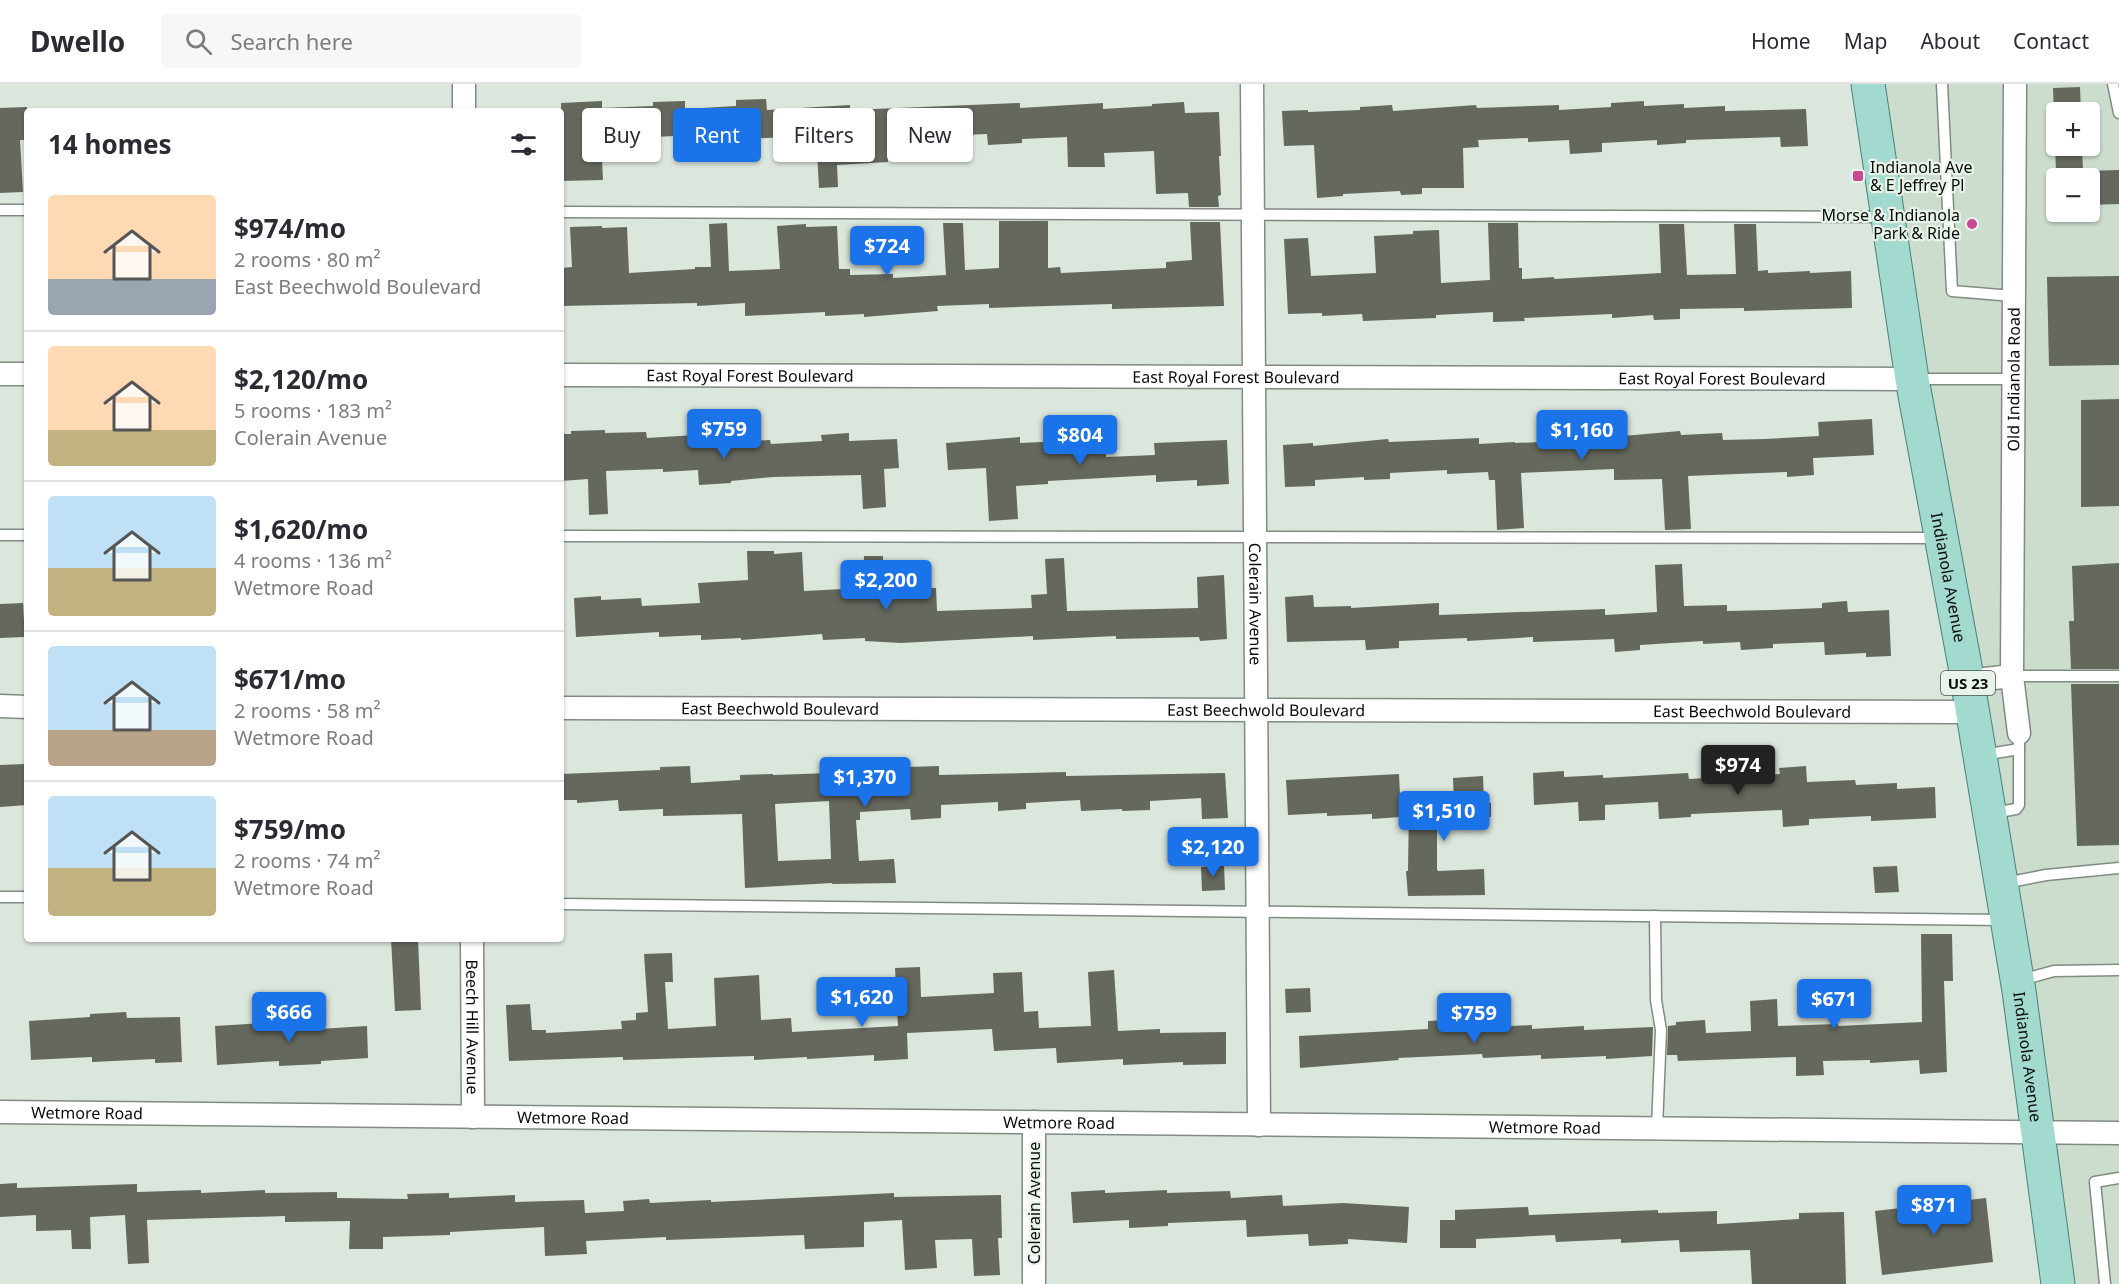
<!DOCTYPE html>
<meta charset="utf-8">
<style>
:root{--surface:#fff;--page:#f7f7f7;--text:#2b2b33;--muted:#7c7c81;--line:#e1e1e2;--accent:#1a73e8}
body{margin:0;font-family:"Noto Sans",sans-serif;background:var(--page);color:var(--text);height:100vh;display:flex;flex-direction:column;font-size:22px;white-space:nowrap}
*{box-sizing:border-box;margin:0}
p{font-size:20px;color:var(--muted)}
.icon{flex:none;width:33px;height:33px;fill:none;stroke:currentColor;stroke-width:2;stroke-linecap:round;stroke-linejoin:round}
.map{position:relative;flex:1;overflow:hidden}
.drawer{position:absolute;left:24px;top:24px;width:540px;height:834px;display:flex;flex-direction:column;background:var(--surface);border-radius:6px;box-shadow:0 2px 4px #0004}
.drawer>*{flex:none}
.guide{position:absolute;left:582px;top:24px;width:570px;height:54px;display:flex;gap:12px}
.controls{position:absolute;left:2046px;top:18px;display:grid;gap:12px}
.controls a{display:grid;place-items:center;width:54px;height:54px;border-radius:6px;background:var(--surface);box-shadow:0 2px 4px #0004;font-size:30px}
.price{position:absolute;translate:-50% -51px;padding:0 14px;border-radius:6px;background:var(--accent);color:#fff;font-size:20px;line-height:39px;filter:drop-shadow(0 2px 3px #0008)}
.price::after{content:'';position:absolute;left:50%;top:36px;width:18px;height:14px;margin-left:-9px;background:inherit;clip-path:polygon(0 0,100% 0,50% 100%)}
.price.active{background:#222;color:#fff}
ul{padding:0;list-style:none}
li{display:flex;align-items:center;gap:18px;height:150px;padding:0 24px}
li+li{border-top:2px solid var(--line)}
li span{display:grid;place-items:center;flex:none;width:168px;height:120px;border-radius:6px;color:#555}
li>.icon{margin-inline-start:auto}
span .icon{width:72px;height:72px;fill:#fffc;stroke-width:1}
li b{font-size:26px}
h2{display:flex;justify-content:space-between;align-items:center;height:72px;padding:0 24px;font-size:26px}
.chip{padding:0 21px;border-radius:6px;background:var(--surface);box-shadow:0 2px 4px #0004;font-size:21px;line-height:54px}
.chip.active{background:var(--accent);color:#fff}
header{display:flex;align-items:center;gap:36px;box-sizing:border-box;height:84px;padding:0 30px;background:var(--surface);border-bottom:2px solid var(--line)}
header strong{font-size:28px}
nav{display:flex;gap:33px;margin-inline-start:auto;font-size:21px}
.search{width:420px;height:54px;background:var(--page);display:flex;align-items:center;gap:15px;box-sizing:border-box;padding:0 21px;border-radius:6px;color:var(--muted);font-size:22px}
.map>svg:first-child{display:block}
</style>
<header>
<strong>Dwello</strong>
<div class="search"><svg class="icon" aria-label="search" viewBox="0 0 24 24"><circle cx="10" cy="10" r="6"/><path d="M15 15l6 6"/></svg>Search here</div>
<nav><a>Home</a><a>Map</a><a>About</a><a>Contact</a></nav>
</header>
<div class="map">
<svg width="2119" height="1200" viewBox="0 0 2119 1200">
<rect width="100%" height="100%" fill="#dbe6dc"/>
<path fill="#ccddce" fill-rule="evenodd" d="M 1860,0 L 2119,0 L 2119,1200 L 2055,1200 ZM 2056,28 L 2090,28 L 2090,62 L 2056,62 ZM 2056,94 L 2090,94 L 2090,128 L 2056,128 Z"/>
<g fill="#65685d" fill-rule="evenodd">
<polygon points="2080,3 2081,28 2056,28 2056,62 2082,62 2083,87 2119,86 2119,120 2090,121 2090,94 2056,94 2056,122 2050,122 2049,88 2056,88 2053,4"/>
<polygon points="766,15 767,26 850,21 850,26 1020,19 1020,24 1103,19 1103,25 1152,22 1152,20 1184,18 1185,29 1219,28 1221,72 1219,72 1221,111 1218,112 1219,123 1189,123 1188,109 1156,110 1154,67 1104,69 1105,83 1068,83 1067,53 1022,55 1022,59 988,61 987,50 938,52 938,63 887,66 888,78 837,81 838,103 819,104 817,68 785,70 784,53 729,56 729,59 702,60 702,51 601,55 603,96 561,97 561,19 602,17 602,24 653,22 653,18 685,17 685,25 736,22 736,16"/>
<polygon points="1644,17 1644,22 1684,20 1684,24 1725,22 1725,27 1806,25 1808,62 1781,63 1780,53 1686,56 1686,59 1657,61 1657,56 1602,59 1602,68 1570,70 1569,56 1528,58 1528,54 1478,56 1479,63 1463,64 1464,104 1422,104 1422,110 1401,111 1400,107 1343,110 1343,112 1317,114 1314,61 1284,62 1282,27 1308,26 1308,28 1360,26 1360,23 1392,21 1393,27 1476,21 1477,24 1559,21 1559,26 1611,23 1611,19"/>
<polygon points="27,23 27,56 20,56 23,108 0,109 0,24"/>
<polygon points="999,137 1048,137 1048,184 1060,183 1061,189 1166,184 1166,178 1192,176 1190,138 1220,138 1224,222 1112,225 1112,220 989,224 989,220 937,222 938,227 864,233 864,230 825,232 825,228 745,232 745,219 697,222 697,219 561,222 561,184 572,183 570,143 602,142 602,144 627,143 629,189 695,185 695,183 711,183 709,140 727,139 729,187 780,185 777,142 806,140 806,143 837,142 839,185 850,185 850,191 893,190 893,194 946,191 943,139 963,139 965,186 999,184"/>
<polygon points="1488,139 1518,139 1519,184 1522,184 1522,195 1554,193 1554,195 1661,189 1659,140 1684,140 1687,191 1736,190 1734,140 1756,140 1758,187 1768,186 1768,189 1810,187 1810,189 1851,187 1852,224 1744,227 1744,224 1680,225 1680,235 1654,236 1653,231 1612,234 1612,230 1524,234 1525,237 1493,238 1493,228 1436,231 1436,234 1363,237 1362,230 1322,232 1322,229 1288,230 1284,155 1308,154 1311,192 1376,189 1374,152 1413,150 1413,147 1439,146 1441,199 1490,196"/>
<polygon points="2119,192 2119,281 2049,282 2047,193"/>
<polygon points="2119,315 2119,422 2081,423 2081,316"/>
<polygon points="1872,335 1874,371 1813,374 1814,391 1787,393 1787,388 1688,392 1691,445 1665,446 1662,395 1614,396 1614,385 1521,389 1524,444 1497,446 1495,396 1489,396 1488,388 1447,390 1447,386 1390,389 1390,395 1364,396 1364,393 1315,396 1315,402 1285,403 1283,361 1313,359 1313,362 1388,355 1389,358 1479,354 1479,360 1515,358 1515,359 1612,355 1612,353 1680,347 1681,351 1722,349 1723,356 1765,355 1819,352 1818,338"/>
<polygon points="605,346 605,349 646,348 647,354 729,349 729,358 770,356 771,360 822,357 821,351 849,349 849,357 897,355 899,384 884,385 886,423 863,425 861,391 773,393 731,397 731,399 699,401 698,386 663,388 663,385 606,387 608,430 589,431 588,395 561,397 561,350 571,350 571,347"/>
<polygon points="1020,353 1020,359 1063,357 1063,362 1106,360 1106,373 1155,371 1154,359 1227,356 1229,400 1197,402 1197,396 1156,398 1156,391 1048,397 1048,400 1016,402 1018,435 989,437 986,384 948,386 946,359"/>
<polygon points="747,467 774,467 774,470 802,468 804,507 863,504 864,472 883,472 883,506 936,504 937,527 1032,524 1031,511 1047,510 1045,475 1064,474 1067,527 1198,524 1197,493 1224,491 1227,555 1200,557 1199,553 1116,555 1116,552 1033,556 1033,552 901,559 865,557 865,554 823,556 822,550 741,556 741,554 701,556 701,551 659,553 659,548 576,553 574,514 601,512 601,516 641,514 642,522 700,519 698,499 748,496"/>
<polygon points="2119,479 2119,585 2071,585 2069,537 2074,537 2072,482"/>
<polygon points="1682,480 1684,522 1727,521 1727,527 1771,526 1822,524 1822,519 1847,517 1848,528 1889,526 1891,572 1866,573 1866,569 1825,571 1824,558 1773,560 1773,564 1741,566 1740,558 1703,560 1703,557 1640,561 1640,566 1615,568 1614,555 1533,558 1533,553 1467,557 1467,554 1399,557 1399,564 1366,566 1365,556 1287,558 1285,513 1313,511 1314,523 1351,522 1351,524 1439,519 1439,531 1605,525 1605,531 1657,528 1655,481"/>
<polygon points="23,519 25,553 0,554 0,520"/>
<polygon points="2071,600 2119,600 2119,761 2077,762"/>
<polygon points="25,680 27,721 0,723 0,681"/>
<path d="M 690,682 L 691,699 L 740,696 L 740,691 L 773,690 L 773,691 L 858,688 L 858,691 L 908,688 L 908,683 L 939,682 L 939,691 L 1066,688 L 1066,692 L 1225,689 L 1228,734 L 1202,735 L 1201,714 L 1150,717 L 1150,726 L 1122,727 L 1122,725 L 1081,727 L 1080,716 L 1026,719 L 1026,725 L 998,727 L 998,718 L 941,721 L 941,734 L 911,736 L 910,725 L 860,728 L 860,736 L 856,736 L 859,777 L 894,775 L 896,799 L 832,800 L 832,799 L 745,804 L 742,730 L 663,732 L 663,725 L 619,727 L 618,716 L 577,719 L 577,716 L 561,716 L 561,690 L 660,686 L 660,683 ZM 829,717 L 831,775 L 778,777 L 775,720 Z"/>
<polygon points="1806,682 1807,698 1855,696 1856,701 1897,699 1897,705 1935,703 1936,734 1871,737 1871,732 1809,735 1809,741 1783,743 1782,726 1691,730 1691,733 1659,735 1658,718 1605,721 1605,736 1579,737 1578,718 1534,721 1533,689 1564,687 1564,693 1603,691 1603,694 1688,689 1689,695 1780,690 1779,684"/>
<polygon points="1399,690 1401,733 1372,735 1372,730 1327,732 1327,729 1288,731 1286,696"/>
<polygon points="1483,692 1484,719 1491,719 1491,733 1437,736 1437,785 1438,787 1484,785 1485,811 1408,812 1406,787 1408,787 1409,718 1454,718 1453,694"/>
<polygon points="1224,781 1225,806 1202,807 1201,783"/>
<polygon points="1897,782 1899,808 1875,809 1873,783"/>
<polygon points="1921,850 1952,850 1953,897 1944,897 1947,988 1920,990 1919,976 1870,979 1870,976 1823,977 1824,991 1796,992 1796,973 1678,977 1677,971 1667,971 1668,942 1676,941 1676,938 1705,936 1706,949 1751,947 1750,917 1777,915 1778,942 1838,940 1838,942 1922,938"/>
<polygon points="391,855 418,855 421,926 395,927"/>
<polygon points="672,869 673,898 665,898 668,945 716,942 714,894 759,891 761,936 791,934 792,948 898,942 895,884 920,883 921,913 994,909 993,889 1022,888 1024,928 1038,927 1039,944 1091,942 1088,888 1114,886 1118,947 1160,945 1160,949 1226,948 1226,980 1183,981 1183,978 1123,981 1123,975 1057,979 1056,964 994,967 992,945 907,949 908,975 874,977 874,971 807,975 807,973 754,976 754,972 623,976 623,973 509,977 506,921 530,920 532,946 546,946 546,949 622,945 621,937 636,936 636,929 648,928 644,870"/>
<polygon points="1310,904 1311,928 1286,929 1285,905"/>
<polygon points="126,928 127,934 180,933 182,978 155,979 155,975 92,978 92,973 31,976 29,937 90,933 90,930"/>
<polygon points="1468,935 1469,944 1532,941 1532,945 1584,942 1584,946 1653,943 1652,972 1606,975 1606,972 1541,975 1541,971 1483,974 1482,970 1398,974 1399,976 1300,984 1299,952 1428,945 1428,937"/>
<polygon points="318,936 319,945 367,942 368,974 321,977 321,980 279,982 279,977 217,981 215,942"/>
<polygon points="17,1099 17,1104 137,1100 137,1108 201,1106 201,1109 265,1106 265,1109 337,1108 337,1114 408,1115 407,1110 449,1109 449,1114 515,1111 515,1118 584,1116 585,1129 624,1127 623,1117 649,1115 650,1119 711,1116 711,1118 894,1109 894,1113 1001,1111 1002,1154 998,1154 1000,1191 974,1192 972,1155 935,1156 937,1184 905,1186 902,1136 864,1138 864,1163 805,1165 804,1151 666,1156 666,1153 586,1157 587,1170 545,1172 544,1143 450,1148 450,1151 383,1153 383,1165 349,1165 350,1137 285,1138 285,1132 147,1136 149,1179 128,1180 125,1131 90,1133 91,1165 72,1165 71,1146 36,1147 36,1131 0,1133 0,1100"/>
<polygon points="1105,1106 1105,1109 1167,1106 1167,1109 1230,1107 1231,1114 1282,1111 1283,1122 1343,1119 1409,1123 1407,1159 1348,1155 1348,1160 1309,1162 1308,1150 1247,1153 1246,1136 1168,1139 1168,1142 1129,1144 1129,1136 1073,1139 1071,1108"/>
<polygon points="1986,1114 1993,1178 1882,1191 1875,1127"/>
<polygon points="1528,1123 1529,1131 1658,1126 1658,1129 1717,1127 1717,1140 1799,1135 1799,1129 1844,1128 1846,1200 1752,1200 1750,1166 1680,1168 1679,1156 1621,1159 1621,1155 1556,1158 1555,1151 1476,1155 1476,1164 1440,1164 1440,1136 1455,1136 1455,1126"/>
</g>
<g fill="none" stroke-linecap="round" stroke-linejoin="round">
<defs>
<g id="lane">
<polyline points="1942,0 1952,207 2013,212"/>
<polyline points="2113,0 2119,29"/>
<polyline points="0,126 27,126"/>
<polyline points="561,128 1884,133"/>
<polyline points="1915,295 2013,295"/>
<polyline points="0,451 27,451"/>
<polyline points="561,452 1938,454"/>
<polyline points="2012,592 2119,592"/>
<polyline points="1983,671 2019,665"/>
<polyline points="1993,729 2016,725 2019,721 2019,649"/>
<polyline points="2005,799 2046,791 2119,784"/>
<polyline points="0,813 27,813"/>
<polyline points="561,820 2004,836"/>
<polyline points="1655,832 1656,916 1661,946 1657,1044"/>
<polyline points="2021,896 2054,887 2119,886"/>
<polyline points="2105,1200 2095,1098 2119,1094"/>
</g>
<g id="street">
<polyline points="464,0 464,27"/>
<path id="s1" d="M 1252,0 L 1259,1041"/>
<polyline points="0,290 27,290"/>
<path id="s2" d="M 561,291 L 1912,295"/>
<polyline points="2012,592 2019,649"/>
<path id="s3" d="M 1967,597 L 2012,592 L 2015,0"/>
<polyline points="0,622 27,623"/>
<path id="s4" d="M 561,624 L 1972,628"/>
<path id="s5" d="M 472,855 L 473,1033"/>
<path id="s6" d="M 0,1028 L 2119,1049"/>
<polyline points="1034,1200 1034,1038"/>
</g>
<g id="primary">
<path id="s7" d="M 1868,0 L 1912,295 L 1965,582 L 2019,907 L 2058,1200"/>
</g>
</defs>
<use href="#lane" stroke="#818b82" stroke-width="13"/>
<use href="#street" stroke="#818b82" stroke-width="25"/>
<use href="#primary" stroke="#458276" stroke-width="35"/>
<use href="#lane" stroke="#fff" stroke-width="10"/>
<use href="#street" stroke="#fff" stroke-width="22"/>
<use href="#primary" stroke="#a3dad0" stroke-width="33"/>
</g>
<g fill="#c94891" stroke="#e8f3e9" stroke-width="2">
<rect x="1852" y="86" width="12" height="12" rx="3"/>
<circle cx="1972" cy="140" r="6"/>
</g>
<g text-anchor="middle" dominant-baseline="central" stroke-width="4.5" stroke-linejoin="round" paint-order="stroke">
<rect fill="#e8f3e9" stroke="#4c514c" stroke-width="1.5" x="1941" y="587" width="54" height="24" rx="4.5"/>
<g font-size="15" font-weight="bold" fill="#090c09">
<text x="1968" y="599">US 23</text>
</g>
<g font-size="16" fill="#090c09" stroke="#e8f3e9" text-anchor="start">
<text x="1870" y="83">Indianola Ave<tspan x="1870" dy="18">&amp; E Jeffrey Pl</tspan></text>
<text x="1960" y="131" text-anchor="end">Morse &amp; Indianola<tspan x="1960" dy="18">Park &amp; Ride</tspan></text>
</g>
<g font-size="16" fill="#090c09" stroke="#e8f3e9">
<text stroke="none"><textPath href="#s2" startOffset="189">East Royal Forest Boulevard</textPath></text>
<text stroke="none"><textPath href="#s2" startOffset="675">East Royal Forest Boulevard</textPath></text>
<text stroke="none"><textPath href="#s2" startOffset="1161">East Royal Forest Boulevard</textPath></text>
<text stroke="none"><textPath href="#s3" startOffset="342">Old Indianola Road</textPath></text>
<text stroke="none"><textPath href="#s7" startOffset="500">Indianola Avenue</textPath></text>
<text stroke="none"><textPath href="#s1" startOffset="520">Colerain Avenue</textPath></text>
<text stroke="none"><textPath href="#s4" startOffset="219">East Beechwold Boulevard</textPath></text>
<text stroke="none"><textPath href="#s4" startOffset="705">East Beechwold Boulevard</textPath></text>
<text stroke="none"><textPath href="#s4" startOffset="1191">East Beechwold Boulevard</textPath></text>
<text stroke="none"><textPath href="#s5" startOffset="88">Beech Hill Avenue</textPath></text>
<text stroke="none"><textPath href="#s7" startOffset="986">Indianola Avenue</textPath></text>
<text stroke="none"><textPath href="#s6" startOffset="87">Wetmore Road</textPath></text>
<text stroke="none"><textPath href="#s6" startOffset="573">Wetmore Road</textPath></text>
<text stroke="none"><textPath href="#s6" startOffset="1059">Wetmore Road</textPath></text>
<text stroke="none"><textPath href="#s6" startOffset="1545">Wetmore Road</textPath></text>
<text transform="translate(1034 1119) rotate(-90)">Colerain Avenue</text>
</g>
</g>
</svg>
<div class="controls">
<a>+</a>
<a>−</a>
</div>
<b class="price" style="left:887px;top:193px">$724</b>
<b class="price" style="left:724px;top:376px">$759</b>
<b class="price" style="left:1582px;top:377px">$1,160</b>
<b class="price" style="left:1080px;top:382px">$804</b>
<b class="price" style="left:886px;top:527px">$2,200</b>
<b class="price active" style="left:1738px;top:712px">$974</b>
<b class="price" style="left:865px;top:724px">$1,370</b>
<b class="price" style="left:1444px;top:758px">$1,510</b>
<b class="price" style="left:1213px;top:794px">$2,120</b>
<b class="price" style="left:862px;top:944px">$1,620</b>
<b class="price" style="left:1834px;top:946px">$671</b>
<b class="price" style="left:289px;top:959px">$666</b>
<b class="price" style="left:1474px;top:960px">$759</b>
<b class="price" style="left:1934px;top:1152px">$871</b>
<div class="guide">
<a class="chip">Buy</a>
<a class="chip active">Rent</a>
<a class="chip">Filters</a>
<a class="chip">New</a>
</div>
<section class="drawer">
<h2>14 homes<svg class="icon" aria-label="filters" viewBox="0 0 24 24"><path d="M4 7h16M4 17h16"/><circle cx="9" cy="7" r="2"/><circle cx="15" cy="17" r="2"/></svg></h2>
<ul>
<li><span style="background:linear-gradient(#ffd9b3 70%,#9aa5b1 0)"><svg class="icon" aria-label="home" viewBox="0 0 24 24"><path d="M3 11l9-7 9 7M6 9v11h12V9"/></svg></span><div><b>$974/mo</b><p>2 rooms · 80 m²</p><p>East Beechwold Boulevard</p></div></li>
<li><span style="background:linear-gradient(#ffd9b3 70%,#c2b280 0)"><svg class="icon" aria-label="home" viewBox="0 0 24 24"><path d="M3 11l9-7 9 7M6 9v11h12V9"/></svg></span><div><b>$2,120/mo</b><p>5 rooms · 183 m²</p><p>Colerain Avenue</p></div></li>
<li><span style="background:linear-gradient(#bfe0f5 60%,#c2b280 0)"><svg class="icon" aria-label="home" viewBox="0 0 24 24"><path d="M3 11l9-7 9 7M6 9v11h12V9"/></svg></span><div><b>$1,620/mo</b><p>4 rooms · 136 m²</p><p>Wetmore Road</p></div></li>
<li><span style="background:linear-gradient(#bfe0f5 70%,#b9a48a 0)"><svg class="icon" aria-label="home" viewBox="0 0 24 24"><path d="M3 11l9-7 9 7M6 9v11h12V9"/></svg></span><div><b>$671/mo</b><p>2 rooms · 58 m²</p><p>Wetmore Road</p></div></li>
<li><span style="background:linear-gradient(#bfe0f5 60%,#c2b280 0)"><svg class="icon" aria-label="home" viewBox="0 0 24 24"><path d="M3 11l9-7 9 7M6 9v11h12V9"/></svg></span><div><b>$759/mo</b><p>2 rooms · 74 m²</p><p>Wetmore Road</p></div></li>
</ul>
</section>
</div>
